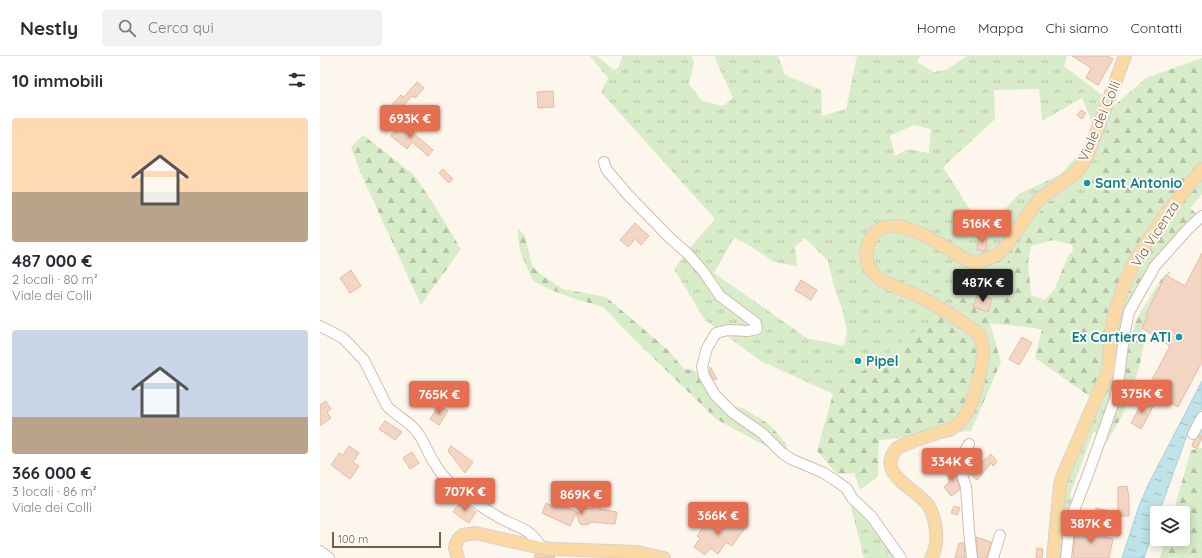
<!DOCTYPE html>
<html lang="it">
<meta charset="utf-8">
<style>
:root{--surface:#fff;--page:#f2f2f3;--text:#2b2b33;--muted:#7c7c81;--line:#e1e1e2;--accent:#e76f51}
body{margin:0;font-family:Quicksand,sans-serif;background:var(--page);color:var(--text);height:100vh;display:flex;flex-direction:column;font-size:15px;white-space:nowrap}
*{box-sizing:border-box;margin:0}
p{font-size:13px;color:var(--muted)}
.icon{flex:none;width:22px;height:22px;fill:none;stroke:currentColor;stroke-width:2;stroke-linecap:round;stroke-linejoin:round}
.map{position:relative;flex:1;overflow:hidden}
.panel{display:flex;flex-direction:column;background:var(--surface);width:320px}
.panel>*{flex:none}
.controls{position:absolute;left:830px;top:450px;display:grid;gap:8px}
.controls a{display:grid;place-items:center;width:40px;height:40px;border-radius:4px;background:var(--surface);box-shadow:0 2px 10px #0003;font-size:20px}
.scale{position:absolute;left:12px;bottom:10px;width:109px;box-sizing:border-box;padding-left:4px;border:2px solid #7a5c4d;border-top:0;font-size:11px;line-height:14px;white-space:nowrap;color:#7a5c4d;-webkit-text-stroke:3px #fffaf3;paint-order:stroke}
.price{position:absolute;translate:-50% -34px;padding:0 9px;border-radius:4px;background:var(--accent);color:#fff;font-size:13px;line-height:26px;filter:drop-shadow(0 1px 2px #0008)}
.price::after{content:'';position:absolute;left:50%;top:24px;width:12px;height:9px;margin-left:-6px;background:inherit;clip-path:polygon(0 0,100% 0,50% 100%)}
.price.active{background:#222;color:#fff}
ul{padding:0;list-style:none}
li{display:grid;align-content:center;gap:8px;height:212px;padding:0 12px}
li span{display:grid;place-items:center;height:124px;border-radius:4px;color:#555}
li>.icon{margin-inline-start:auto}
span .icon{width:72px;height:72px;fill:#fffc;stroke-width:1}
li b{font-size:17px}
h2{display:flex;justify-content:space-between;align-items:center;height:48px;padding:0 12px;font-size:17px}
header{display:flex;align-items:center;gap:24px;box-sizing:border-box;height:56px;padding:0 20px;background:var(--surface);border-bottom:1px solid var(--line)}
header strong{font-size:19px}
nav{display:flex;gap:22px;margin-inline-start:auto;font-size:14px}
.search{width:280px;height:36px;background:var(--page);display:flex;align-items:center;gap:10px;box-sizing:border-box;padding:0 14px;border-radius:4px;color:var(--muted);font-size:15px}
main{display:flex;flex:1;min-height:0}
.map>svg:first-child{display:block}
</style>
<header>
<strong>Nestly</strong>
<div class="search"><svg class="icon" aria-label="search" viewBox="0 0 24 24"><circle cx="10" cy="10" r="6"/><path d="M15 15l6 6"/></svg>Cerca qui</div>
<nav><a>Home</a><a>Mappa</a><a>Chi siamo</a><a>Contatti</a></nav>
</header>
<main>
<section class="panel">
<h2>10 immobili<svg class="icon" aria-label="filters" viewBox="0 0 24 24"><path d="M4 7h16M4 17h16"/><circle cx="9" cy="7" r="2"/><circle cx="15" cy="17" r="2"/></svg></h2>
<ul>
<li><span style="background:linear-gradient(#ffd9b3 60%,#b9a48a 0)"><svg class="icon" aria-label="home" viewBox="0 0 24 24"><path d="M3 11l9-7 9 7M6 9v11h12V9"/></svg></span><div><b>487 000 €</b><p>2 locali · 80 m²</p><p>Viale dei Colli</p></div></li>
<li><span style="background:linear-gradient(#c9d6e8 70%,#b9a48a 0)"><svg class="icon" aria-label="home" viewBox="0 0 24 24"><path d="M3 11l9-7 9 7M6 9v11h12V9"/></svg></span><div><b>366 000 €</b><p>3 locali · 86 m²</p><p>Viale dei Colli</p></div></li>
</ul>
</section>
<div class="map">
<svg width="882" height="502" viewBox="0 0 882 502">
<defs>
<pattern id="grass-tufts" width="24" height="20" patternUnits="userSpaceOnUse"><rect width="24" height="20" fill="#d8ecc9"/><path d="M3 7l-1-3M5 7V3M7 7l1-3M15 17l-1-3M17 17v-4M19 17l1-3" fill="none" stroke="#b4c2a5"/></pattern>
<pattern id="forest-firs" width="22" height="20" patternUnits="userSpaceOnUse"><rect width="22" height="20" fill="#d8ecc9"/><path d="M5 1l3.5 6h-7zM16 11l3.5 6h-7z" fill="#b4c2a5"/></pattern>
<pattern id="water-ripples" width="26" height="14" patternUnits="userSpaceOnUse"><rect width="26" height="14" fill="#bfe3e8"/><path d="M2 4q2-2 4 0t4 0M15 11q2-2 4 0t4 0" fill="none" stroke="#a0bbbe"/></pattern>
</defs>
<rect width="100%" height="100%" fill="#fdf6ec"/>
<g fill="url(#grass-tufts)" fill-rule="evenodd">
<path d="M 270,0 L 277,0 L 294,14 L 299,11 L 302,0 L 372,0 L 374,7 L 369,28 L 382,45 L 403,50 L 413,42 L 394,0 L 458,0 L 465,19 L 501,34 L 502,60 L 526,53 L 537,0 L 600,0 L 597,6 L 614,16 L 628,13 L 647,0 L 747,0 L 744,10 L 795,49 L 766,141 L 727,146 L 686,208 L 513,338 L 441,305 L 385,264 L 354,213 L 368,194 L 395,163 L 281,36 L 288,22 ZM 719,33 L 722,65 L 762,42 L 772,67 L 767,89 L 741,118 L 699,138 L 664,176 L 623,111 L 675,63 L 674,34 ZM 594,69 L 611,73 L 609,97 L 588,93 L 575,100 L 570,80 ZM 414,182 L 427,188 L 454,206 L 477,210 L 475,191 L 485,182 L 508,205 L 514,231 L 522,253 L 527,274 L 524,290 L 487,282 L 394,217 Z"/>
<polygon points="793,310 798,311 794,334 779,378 774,376 773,377 750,438 753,447 743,502 738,502 744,431"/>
<polygon points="534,446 579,502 544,502 530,447"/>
</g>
<g fill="url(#forest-firs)" fill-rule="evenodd">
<path d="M 882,2 L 882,106 L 868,122 L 816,194 L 785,307 L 772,342 L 715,302 L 722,273 L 670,267 L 681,306 L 651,375 L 559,384 L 558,420 L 540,434 L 534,417 L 517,418 L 497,395 L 513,338 L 686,208 L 727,146 L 766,141 L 795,49 L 826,22 ZM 733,184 L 752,189 L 753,195 L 748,200 L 735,232 L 725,244 L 711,239 L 708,206 L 711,190 Z"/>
<polygon points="43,79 94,119 113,147 141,193 101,249 42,120 31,91"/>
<polygon points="882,120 882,138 870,152 879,160 811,247 798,311 793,310 798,258 819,206 838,177"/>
<polygon points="197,172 205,179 212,210 220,218 243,233 286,241 348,294 364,313 374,314 397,348 423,352 450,369 467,389 467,404 446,390 396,363 308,277 283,251 255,243 229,233 213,225 200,195"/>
<polygon points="849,215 851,218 848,220 846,219 826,258 828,260 822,272 824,287 819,313 811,332 810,340 801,362 779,399 790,362 794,363 800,340 809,289 817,262 842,222"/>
<polygon points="882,392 882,502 840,502 845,483 863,483 863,457 853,457 871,394"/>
</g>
<polygon fill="url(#water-ripples)" stroke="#a5d3da" points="882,325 882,352 867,379 839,457 837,457 837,464 824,502 802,502 819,450 828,429"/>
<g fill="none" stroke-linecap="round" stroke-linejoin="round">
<polyline stroke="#bfe3e8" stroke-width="8" points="880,380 882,375"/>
</g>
<g fill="#f3d5c3" stroke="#e6bba3">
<polygon points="752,0 787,0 793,3 778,29 766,22 771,12"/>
<polygon points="97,26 104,32 95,42 92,40 75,59 68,53 81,39 84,41"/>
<polygon points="233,35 234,51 218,52 217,36"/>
<polygon points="761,54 766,57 762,63 757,59"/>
<polygon points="82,67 113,94 108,100 92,86 87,93 71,80"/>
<polygon points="123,113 133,123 129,127 119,117"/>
<polygon points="315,167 329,180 321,189 315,183 308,191 300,184"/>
<polygon points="658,181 667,182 666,195 657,194"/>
<polygon points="882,197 882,306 858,351 827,333 850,290 822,272 828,260 826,258 846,219 865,230"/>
<polygon points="31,214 41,230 30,237 20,222"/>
<polygon points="481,224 497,234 491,244 475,234"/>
<polygon points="657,239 672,243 668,256 653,251"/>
<polygon points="702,281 712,287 699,309 689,303"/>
<polygon points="390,311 397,323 394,324 390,318"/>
<polygon points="824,343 834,349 821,373 811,367"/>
<polygon points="6,345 11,353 7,356 11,362 0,370 0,349"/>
<polygon points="119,349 128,355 119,369 110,363"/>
<polygon points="65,365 82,376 75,384 59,373"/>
<polygon points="880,380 882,381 877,393 872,390 874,384"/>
<polygon points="29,390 39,397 33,406 39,410 30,423 11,409 19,397 23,399"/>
<polygon points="131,390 153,406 145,417 128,395"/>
<polygon points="92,396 99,407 90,413 83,402"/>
<polygon points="671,398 677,406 673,410 671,407 657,424 648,416 648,415 657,405 660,408"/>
<polygon points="634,411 640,434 631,440 624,431 629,426 628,412"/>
<polygon points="807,430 809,442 809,460 798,460 798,431"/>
<polygon points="141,445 156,456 149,467 133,456"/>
<polygon points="226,447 237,453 240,448 263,459 262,452 272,453 274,447 281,449 280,453 297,456 295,468 272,466 267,469 260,468 256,457 250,470 222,457"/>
<polygon points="634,450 640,452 637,459 631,457"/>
<polygon points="776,452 790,455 788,464 774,460"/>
<polygon points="390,462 404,472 411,463 425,472 412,490 406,486 398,498 390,492 385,499 374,491 380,482 377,480"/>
<polygon points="756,467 766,469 766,472 785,477 784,481 793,483 789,502 753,502"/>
<polygon points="656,481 671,486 667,502 658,502"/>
<polygon points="639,487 644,487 645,502 635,502"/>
<polygon points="717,492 723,493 722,502 716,502"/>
<polygon points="215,498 232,500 235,501 214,502"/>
</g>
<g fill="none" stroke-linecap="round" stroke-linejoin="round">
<defs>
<g id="minor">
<polyline points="284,106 286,113 308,139 350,182 367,197 383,215 400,240 436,267 437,273 428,275 408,274 396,277 387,292 382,311 384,320 395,339 413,357 442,377 462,397 471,403 504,417 519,427 527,433 532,442 551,460 581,502"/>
<path d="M 0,270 L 23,282 L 44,304 L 67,350 C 76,360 89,365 97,376 C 105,386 108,398 115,408 C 119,415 125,422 130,427 C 142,438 166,454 180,462 C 200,473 209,471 222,492"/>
<polyline points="873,378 882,361"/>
<polyline points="649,388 641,401 640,412 646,431 649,475 652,502"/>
<polyline points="0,495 9,502"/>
<polyline points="673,502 680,479"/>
<polyline points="746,502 750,465 768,418 795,343 799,321 804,280 809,256 835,210 868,173 882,160"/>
</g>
<g id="major">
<polyline points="138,502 135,492 136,487 139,482 143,479 155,477 222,492 235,493 317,496 344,502"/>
<path d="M 611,502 C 616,494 617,484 616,475 C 615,466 613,456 608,449 C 594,431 555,418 577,392 C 589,386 602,382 614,378 C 620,376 626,375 631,373 C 650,363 655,336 660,318 C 663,307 665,290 659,279 C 656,275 649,271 645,268 C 626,255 608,244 587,235 C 576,231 561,227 553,217 C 546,208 545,199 548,189 C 563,144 625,192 648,205 L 657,207 L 677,199 L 686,190 L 718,144 L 757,116 L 767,101 L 805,0"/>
<polyline points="733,502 740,429 742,421 788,315 792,270 795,256 804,229 815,204 842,163 882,113"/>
</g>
</defs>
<use href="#minor" stroke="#d1beb0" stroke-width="12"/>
<use href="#major" stroke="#dad1cd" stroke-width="14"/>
<use href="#minor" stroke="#fff" stroke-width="10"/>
<use href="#major" stroke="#fbd9a5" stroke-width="12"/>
</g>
<g fill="#0f9aa8" stroke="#fffaf3" stroke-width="1.5">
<circle cx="767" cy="127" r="4"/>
<circle cx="859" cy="281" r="4"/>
<circle cx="538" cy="305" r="4"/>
</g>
<g text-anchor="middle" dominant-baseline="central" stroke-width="4" stroke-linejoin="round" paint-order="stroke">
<g font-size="14" fill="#7a5c4d" stroke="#fffaf3">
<text transform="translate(779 65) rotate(-67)">Viale dei Colli</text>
<text transform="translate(835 178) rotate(-57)">Via Vicenza</text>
</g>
<g font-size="14" font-weight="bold" fill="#0d838f" stroke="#fffaf3" text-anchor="start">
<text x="775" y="127">Sant Antonio</text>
<text x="851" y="281" text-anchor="end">Ex Cartiera ATI</text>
<text x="546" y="305">Pipel</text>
</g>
</g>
</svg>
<div class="controls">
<a><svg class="icon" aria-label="layers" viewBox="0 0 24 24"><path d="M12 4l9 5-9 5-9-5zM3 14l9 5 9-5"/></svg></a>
</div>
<div class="scale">100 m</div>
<b class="price" style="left:90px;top:83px">693K €</b>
<b class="price" style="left:662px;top:188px">516K €</b>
<b class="price active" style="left:663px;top:247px">487K €</b>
<b class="price" style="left:822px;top:358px">375K €</b>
<b class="price" style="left:119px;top:359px">765K €</b>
<b class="price" style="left:632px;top:426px">334K €</b>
<b class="price" style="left:145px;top:456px">707K €</b>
<b class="price" style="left:261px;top:459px">869K €</b>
<b class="price" style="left:398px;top:480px">366K €</b>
<b class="price" style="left:771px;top:488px">387K €</b>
</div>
</main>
